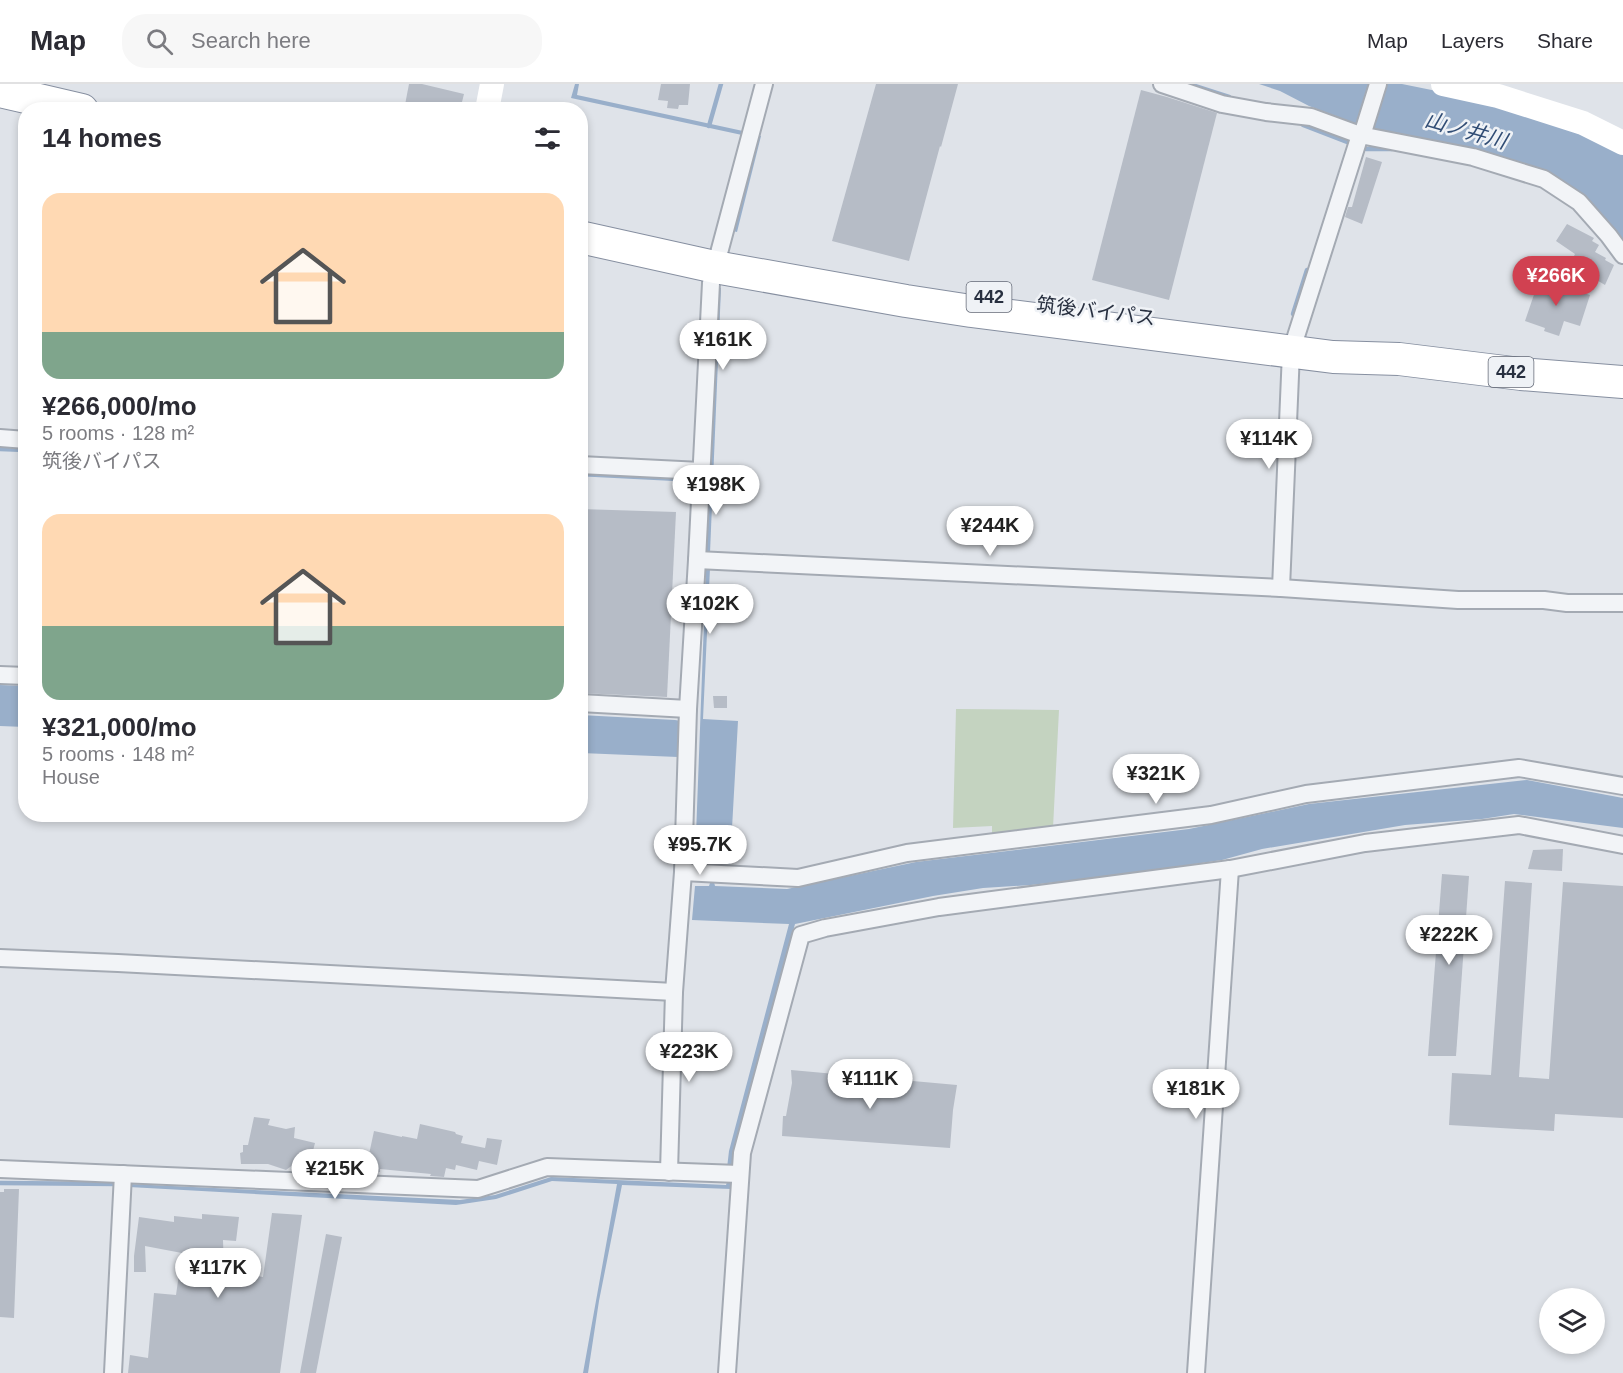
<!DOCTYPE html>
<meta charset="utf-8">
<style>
:root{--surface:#fff;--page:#f7f7f7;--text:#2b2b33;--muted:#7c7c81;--line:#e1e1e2;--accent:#d14151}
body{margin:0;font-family:Arial,"Noto Sans JP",sans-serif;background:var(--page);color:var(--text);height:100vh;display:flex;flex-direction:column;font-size:22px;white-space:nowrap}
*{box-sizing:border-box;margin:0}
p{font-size:20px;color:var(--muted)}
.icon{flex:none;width:33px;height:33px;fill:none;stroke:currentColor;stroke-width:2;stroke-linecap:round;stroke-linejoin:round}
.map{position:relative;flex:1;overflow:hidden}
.side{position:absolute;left:18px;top:18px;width:570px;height:720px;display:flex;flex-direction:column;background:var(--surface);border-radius:24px;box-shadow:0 3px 9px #0003}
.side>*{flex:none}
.controls{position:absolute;left:1539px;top:1204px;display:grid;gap:12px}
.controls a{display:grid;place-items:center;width:66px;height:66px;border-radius:50%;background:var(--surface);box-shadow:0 3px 9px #0003;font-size:30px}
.price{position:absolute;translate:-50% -51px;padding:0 14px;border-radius:21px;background:#fff;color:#222;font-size:20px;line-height:39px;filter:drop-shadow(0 2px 3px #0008)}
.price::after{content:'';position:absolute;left:50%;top:36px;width:18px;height:14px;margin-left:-9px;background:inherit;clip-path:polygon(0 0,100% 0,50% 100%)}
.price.on{background:var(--accent);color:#fff}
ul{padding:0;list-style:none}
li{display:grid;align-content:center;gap:12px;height:318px;padding:0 24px}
li span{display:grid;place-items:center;height:186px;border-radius:18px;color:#555}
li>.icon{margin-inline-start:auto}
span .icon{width:108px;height:108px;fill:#fffc;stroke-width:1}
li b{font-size:26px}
h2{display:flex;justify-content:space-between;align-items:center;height:72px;padding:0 24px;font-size:26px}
header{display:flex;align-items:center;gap:36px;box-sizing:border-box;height:84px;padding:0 30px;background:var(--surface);border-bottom:2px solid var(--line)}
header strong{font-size:28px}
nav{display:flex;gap:33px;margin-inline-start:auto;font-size:21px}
.search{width:420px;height:54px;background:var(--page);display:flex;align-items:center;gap:15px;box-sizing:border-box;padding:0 21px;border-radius:24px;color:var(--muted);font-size:22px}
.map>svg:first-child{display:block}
</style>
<header>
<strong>Map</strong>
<div class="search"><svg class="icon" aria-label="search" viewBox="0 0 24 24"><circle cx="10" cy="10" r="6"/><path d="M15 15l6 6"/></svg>Search here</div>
<nav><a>Map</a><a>Layers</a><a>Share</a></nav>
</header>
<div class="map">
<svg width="1623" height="1289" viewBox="0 0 1623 1289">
<rect width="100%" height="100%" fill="#dfe3e9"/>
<polygon fill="#c4d3c0" points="956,625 1059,626 1053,744 992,753 992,742 953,744"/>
<g fill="#99afca">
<polygon points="575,0 579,0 577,11 743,47 742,51 571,14"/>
<polygon points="1259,0 1402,0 1501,20 1623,67 1623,162 1551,90 1522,79 1472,66 1370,45 1309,22 1280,7"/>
<polygon points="757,51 761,52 737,148 733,147"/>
<polygon points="717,204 721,204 710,469 706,469"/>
<polygon points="706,484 710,484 703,635 738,637 730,780 695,778"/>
<polygon points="0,601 25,602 25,643 0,642"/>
<polygon points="580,631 675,636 681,637 678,673 581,669"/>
<polygon points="1527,696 1623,714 1623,744 1514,730 1482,735 1405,741 1262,765 1222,776 1135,789 1031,801 983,804 933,812 795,840 734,1064 732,1084 727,1084 729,1067 789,840 692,836 695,802 709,802 710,799 714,798 715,802 787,805 916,778 1189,745 1309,720"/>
<polygon points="551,1093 726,1101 727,1098 732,1098 731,1105 622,1101 599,1217 588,1289 583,1289 617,1100 552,1097 496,1115 456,1121 129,1103 130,1100 460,1116 495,1111"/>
</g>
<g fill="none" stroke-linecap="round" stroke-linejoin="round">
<g stroke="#99afca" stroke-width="4.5">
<polyline points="1189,0 1229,13"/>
<polyline points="1303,41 1347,58"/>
<polyline points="709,42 721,0"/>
<polyline points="1366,65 1392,65"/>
<polyline points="1293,230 1307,186"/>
<polyline points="0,365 26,366"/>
<polyline points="580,390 698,396"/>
<polyline points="0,1099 116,1100"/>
</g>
</g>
<g fill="#b6bcc6">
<polygon points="409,0 422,0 464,10 460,26 404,26"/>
<polygon points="661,0 690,0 688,21 679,21 678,25 667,24 668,17 658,16"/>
<polygon points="876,0 958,0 941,63 940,62 909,177 832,157"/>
<polygon points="1141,6 1167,13 1217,29 1169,216 1092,196"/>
<polygon points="1366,73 1382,78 1362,140 1345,133 1348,123 1352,123"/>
<polygon points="1567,140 1594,154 1592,157 1599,161 1595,168 1606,174 1605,176 1614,181 1605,201 1570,180 1575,170 1556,157"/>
<polygon points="1540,193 1555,198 1554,200 1590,211 1580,242 1564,237 1559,252 1544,247 1545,244 1525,237"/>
<polygon points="580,425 676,428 667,613 580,609"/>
<polygon points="713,612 727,612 727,624 714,624"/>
<polygon points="1563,765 1562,787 1528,785 1533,766"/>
<polygon points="1442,790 1469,792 1456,972 1428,972"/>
<polygon points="1505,797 1532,799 1519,993 1549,995 1563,798 1623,802 1623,1034 1555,1030 1554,1047 1449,1041 1452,989 1491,991"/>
<polygon points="791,986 957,1001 953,1026 950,1064 782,1052 783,1032 786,1032 792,999"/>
<polygon points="254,1033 270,1035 268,1041 286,1045 295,1043 294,1054 315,1059 309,1082 294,1080 286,1086 268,1080 241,1080 240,1069 243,1068 243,1061 248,1061"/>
<polygon points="420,1040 455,1048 456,1050 463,1052 461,1059 485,1064 487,1054 502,1056 497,1081 479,1077 477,1086 456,1081 455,1086 446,1084 444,1093 430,1092 431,1090 380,1085 380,1088 365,1089 374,1047 402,1053 402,1052 417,1055"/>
<polygon points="4,1105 19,1105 14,1234 0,1233 0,1108 4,1108"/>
<polygon points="272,1129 302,1131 280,1289 128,1289 130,1271 148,1274 154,1209 176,1211 182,1169 145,1162 146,1188 134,1188 134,1172 139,1133 174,1138 174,1132 202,1135 202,1130 239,1133 236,1157 223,1156 224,1187 263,1193"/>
<polygon points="326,1150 342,1153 316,1289 300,1289"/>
</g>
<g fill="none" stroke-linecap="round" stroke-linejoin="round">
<defs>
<g id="street">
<polyline points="1162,0 1222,20 1266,28 1311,33 1360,51 1473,73 1544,95 1579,118 1609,152 1623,171"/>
<polyline points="0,354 26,356"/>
<polyline points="580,381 701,387"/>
<polyline points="697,476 1281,504 1458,516 1544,516 1567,519 1623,519"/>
<polyline points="1281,504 1291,268 1360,51 1364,45 1378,0"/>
<polyline points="0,591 26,592"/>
<polyline points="580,619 688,625"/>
<polyline points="683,788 798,794 907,769 1211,731 1306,710 1519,684 1623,702"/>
<polyline points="0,874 118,879 674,908"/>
<polyline points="0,1085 478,1105 547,1083 739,1090"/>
<polyline points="669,1088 674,908 683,788 688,625 697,476 711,199 764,0"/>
<polyline points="113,1289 123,1090"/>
<polyline points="727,1289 742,1069 801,851 825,844 939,823 1230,785 1365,759 1519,741 1623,761"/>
<polyline points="1196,1289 1230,785"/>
</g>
<g id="highway">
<polyline points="0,7 82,26"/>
<polyline points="580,153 715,183 906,217 971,227 1333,273 1399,275 1521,290 1623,298"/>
</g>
</defs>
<use href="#street" stroke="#a4aab3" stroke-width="20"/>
<use href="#highway" stroke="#868fa0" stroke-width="34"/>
<use href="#street" stroke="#f2f4f7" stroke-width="16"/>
<g stroke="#fff" stroke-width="24">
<polyline points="1443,0 1498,12 1583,39 1623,59"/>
<polyline points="487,26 492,0"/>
</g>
<use href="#highway" stroke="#fff" stroke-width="32"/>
</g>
<g text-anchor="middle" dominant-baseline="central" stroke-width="5" stroke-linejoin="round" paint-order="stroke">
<g fill="#eff2f6" stroke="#646a77" stroke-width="1.5">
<rect x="966.5" y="198" width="45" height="30" rx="4.5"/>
<rect x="1488.5" y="273" width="45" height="30" rx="4.5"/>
</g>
<g font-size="18" font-weight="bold" fill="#283040">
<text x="989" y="213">442</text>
<text x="1511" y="288">442</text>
</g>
<g font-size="20" fill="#283040" stroke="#eff2f6">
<text transform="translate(1096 227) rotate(7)">筑後バイパス</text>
</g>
<g font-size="21" font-style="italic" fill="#314d75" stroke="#eff2f6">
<text transform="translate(1466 46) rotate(16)">山ノ井川</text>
</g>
</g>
</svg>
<div class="controls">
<a><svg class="icon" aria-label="layers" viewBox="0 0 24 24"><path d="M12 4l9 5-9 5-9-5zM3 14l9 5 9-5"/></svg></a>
</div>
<b class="price on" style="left:1556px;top:223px">¥266K</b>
<b class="price" style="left:723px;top:287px">¥161K</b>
<b class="price" style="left:1269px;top:386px">¥114K</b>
<b class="price" style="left:716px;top:432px">¥198K</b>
<b class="price" style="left:990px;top:473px">¥244K</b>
<b class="price" style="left:710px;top:551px">¥102K</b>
<b class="price" style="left:1156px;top:721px">¥321K</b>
<b class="price" style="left:700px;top:792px">¥95.7K</b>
<b class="price" style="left:1449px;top:882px">¥222K</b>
<b class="price" style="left:689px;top:999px">¥223K</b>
<b class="price" style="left:870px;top:1026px">¥111K</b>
<b class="price" style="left:1196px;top:1036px">¥181K</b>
<b class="price" style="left:335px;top:1116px">¥215K</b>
<b class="price" style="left:218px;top:1215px">¥117K</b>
<section class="side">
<h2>14 homes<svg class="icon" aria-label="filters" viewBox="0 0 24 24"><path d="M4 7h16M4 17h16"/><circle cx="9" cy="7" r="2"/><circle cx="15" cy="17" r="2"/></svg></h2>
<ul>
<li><span style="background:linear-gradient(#ffd9b3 75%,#7fa58c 0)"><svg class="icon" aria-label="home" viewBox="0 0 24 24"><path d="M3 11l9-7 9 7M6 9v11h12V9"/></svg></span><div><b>¥266,000/mo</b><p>5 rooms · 128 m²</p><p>筑後バイパス</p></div></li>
<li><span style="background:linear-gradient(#ffd9b3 60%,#7fa58c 0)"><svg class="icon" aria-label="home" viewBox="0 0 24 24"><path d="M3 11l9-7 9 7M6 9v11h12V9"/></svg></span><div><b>¥321,000/mo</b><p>5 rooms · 148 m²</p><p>House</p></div></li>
</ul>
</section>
</div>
